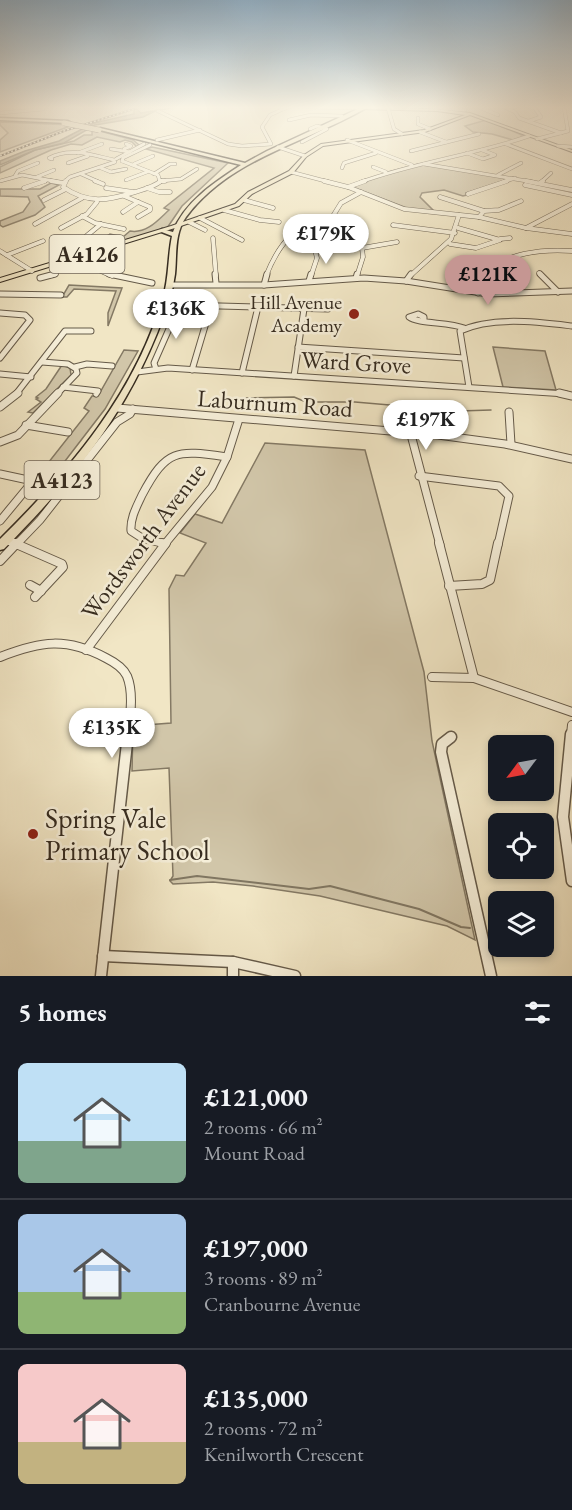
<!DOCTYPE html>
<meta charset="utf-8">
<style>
:root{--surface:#171b24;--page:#242831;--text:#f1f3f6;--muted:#9ea1a6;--line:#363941;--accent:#c59692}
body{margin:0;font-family:"EB Garamond",serif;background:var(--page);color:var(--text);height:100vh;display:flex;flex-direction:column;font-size:22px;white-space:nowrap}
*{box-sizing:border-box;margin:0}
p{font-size:20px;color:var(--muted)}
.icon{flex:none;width:33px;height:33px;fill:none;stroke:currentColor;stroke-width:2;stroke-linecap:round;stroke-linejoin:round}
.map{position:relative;height:976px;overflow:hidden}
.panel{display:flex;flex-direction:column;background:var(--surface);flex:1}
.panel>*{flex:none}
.needle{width:39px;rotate:238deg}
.tools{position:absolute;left:488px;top:735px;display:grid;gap:12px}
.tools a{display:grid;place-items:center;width:66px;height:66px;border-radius:9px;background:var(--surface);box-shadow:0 3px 9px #0003;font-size:30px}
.price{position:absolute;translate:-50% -51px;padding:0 14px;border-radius:21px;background:#fff;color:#222;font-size:20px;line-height:39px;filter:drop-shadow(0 2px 3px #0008)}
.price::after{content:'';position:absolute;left:50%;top:36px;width:18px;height:14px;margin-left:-9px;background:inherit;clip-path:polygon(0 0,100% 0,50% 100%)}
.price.current{background:var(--accent);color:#111}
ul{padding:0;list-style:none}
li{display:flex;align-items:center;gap:18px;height:150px;padding:0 18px}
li+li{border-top:2px solid var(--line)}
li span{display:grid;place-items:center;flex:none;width:168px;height:120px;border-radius:9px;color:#555}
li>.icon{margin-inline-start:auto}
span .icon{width:72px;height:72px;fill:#fffc;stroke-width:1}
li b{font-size:26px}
h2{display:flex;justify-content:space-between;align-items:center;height:72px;padding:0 18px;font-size:26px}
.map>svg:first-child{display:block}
</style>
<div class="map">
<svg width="572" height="976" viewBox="0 0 572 976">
<rect width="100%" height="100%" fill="#f1e6c5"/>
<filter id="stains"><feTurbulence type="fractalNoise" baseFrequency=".00333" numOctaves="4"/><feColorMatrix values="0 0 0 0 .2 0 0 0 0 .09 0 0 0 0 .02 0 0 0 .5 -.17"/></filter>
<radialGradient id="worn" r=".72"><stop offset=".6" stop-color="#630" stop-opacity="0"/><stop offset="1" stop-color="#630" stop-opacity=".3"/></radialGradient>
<g fill="#d1c6a9" stroke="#847964" stroke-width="1.5">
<polygon points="486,120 524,136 513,140 492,134 473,132 465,126"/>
<polygon points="0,122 73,125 0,152 0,140 8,133 0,125"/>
<polygon points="96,130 133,140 139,145 137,147 132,142 125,140 120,142 97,137 82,145 71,144 51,150 0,173 0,167 35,150 74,141 84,135 92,135 92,132"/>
<path d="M 152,147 L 228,163 L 182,206 L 167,228 L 104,248 L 96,243 L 110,234 L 123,237 L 130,231 C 147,234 159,219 169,210 L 164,208 L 214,168 L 146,149 Z"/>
<polygon points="418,164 512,178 466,193 467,195 463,196 444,190 422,193 420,197 436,213 412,210 352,187 388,172"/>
<polygon points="51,183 59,185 38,196 45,207 35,215 3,227 0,225 0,221 23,212 30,202 28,197 0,196 0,189 40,189"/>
<polygon points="69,285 122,288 108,326 108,313 116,291 74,289 67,297 62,297"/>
<polygon points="493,347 545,351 556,390 503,387"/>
<polygon points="124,350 138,351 105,409 52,478 37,477 89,411 84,408 92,396 98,396"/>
<polygon points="62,365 70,368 71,375 33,413 28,412 41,402 36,399 38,398 36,397 46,389"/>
<polygon points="265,443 365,450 424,672 432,741 475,940 447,926 320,896 253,886 213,882 173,884 170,881 173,876 169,768 132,771 133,726 171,723 169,589 176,575 184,576 206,543 180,533 195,514 222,523"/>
</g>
<polygon fill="#b1a78d" stroke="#807661" stroke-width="1.5" points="134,107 141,113 176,107 155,111 143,117 95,125 64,143 35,150 0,165 0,161 25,151 59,141 94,123 134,114"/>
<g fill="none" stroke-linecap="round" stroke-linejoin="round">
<polyline stroke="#807661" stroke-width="1.5" points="244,398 294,397 306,402 355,402 459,411 491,410"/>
<polyline stroke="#807661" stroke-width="2" points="170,880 197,876 309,889 330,886 419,909 461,927 470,928"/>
<defs>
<g id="minor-far5">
<polyline points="308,107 360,108"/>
<polyline points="429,107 465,110"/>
<polyline points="504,107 515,112 519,118 561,133"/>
<polyline points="388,108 394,129 402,134"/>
<polyline points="481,108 498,115"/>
<polyline points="158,111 228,144 242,146 271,144 262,127 270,115 288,107"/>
<polyline points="0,113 43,109"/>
<polyline points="418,118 418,124 430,129"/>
<polyline points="289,120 311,115 342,116"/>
<polyline points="529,121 541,117 534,107"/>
<polyline points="420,132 446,142"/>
<polyline points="537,139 568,131 564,107"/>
<polyline points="157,140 200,130"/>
<polyline points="347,140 412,165"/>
<polyline points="302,142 327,129 317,126 310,129"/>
<polyline points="506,144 572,169"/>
<polyline points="558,146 572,147"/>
<polyline points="278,147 305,156"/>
<polyline points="111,149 130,152"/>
<polyline points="124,149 131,146 126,144"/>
<polyline points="411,151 479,134"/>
<polyline points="78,153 102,144"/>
<polyline points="467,153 483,159 495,155 482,150"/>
<path d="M 52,159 L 49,158 C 70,147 92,155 114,160"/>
<polyline points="116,159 144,144"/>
<polyline points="122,161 123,158 150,145"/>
<polyline points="122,161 158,175 160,182"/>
<polyline points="68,163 88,156"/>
<polyline points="134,164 153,156"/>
<polyline points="424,164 533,182"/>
<polyline points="373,167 386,172"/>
<polyline points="101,168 111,172 126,169"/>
<polyline points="342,168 344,163 376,153"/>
<polyline points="291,172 329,182"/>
<polyline points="81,174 99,182"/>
<polyline points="154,174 170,164 175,164"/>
<polyline points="498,175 521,163"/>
<polyline points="15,176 18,171 38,163"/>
<polyline points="37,177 54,170"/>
<polyline points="126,180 147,172"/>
<polyline points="0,181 22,175 58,182"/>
<polyline points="161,181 181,179 197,169"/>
<polyline points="42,182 45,181"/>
<polyline points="64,182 70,177 115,162"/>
<path d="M 361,182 C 416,162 474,155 529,136"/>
<polyline points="503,182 515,178"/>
<polyline points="541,182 551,173"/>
</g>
<g id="minor-far4">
<polyline points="51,181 63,183"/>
<path d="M 66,181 L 63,187 C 88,204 107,201 135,192 C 145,189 154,187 161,181"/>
<polyline points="95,181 103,184"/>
<polyline points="161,181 165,181"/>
<polyline points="324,181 348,187 404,209 479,217 526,228 572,234"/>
<polyline points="526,181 572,190"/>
<polyline points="540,183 543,181"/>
<polyline points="525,185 572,195"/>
<polyline points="348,187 365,181"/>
<polyline points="24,188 45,181"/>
<polyline points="106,188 133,192"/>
<polyline points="147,188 159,192 170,192"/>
<polyline points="468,194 507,181"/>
<polyline points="124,196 150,207 150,210 138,217"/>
<polyline points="440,197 484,211"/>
<polyline points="44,200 66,189"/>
<polyline points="244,200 273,208"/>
<polyline points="224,210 260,220 279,222"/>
<polyline points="123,212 138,202"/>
<polyline points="82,216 95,223 124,229"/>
<polyline points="479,217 484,211 499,210 521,201"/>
<polyline points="200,218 242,240"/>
<polyline points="189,222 205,230"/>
<polyline points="35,224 82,198"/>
<polyline points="393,225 455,233"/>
<polyline points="61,228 87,214 97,202"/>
<polyline points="526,228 572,204"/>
<polyline points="84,238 101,224"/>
<polyline points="213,238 216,276"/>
<polyline points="500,239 510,238"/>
<polyline points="450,244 476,248 500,240 458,228"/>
<polyline points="362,248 397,242"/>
<polyline points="0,251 32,271"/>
<polyline points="7,255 43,241"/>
<polyline points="71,258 112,276"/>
<polyline points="473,267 488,271"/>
<polyline points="539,273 542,276"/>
<polyline points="49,276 56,274"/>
<path d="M 266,276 C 279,243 297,220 334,220"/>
<polyline points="311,276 317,258 314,246"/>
<polyline points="357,276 363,257 362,248 336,226 333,216 341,203 361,192"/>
<polyline points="410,276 451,239 459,215"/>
<path d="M 484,276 C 502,252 545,249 572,251"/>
</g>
<g id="minor-far3">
<polyline points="109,274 152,283"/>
<polyline points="215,274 216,283"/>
<polyline points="540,274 558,292"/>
<polyline points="40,278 55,274"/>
<polyline points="356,278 357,274"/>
<polyline points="309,281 311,274"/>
<polyline points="406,281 411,274"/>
<polyline points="170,285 264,285 364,278 406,281 488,294 572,291"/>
<polyline points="264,285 267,274"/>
<polyline points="478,293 485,274"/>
<polyline points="0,294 61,295"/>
<polyline points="165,302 184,305 328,309"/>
<polyline points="0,313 25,315 30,320 0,358"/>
<path d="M 424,320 L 424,317 L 418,314 L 409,317 C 418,324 449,322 464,328"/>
<polyline points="298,347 464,358"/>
<polyline points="42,362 68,364 76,369 77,373 57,394"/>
<polyline points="75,367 87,364 112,366"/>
<polyline points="156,369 154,363 180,304"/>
<polyline points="192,370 211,306"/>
<polyline points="137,372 168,368 566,394"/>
<polyline points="242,373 258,307"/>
<polyline points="0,374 31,377"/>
<polyline points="294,376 304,309"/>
<polyline points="63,387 98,391 96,394"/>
<path d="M 469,387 L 460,331 C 492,316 538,322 572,326"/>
<polyline points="16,394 65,331 91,331"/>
</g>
<g id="minor-far2">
<polyline points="559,393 572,396"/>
<polyline points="0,407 18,393"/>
<polyline points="117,408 438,435 505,444 572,459"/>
<polyline points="509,412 511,444"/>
<polyline points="26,425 68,432"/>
<polyline points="410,431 440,545"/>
<polyline points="0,442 18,435 58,393"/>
<polyline points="0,474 56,486"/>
<polyline points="419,476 499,486 509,496 498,545"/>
<polyline points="0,521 33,481"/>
<polyline points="6,540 17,545"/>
<path d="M 165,544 L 142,538 L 131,531 C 130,518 137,506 142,495 C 167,448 177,450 227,457"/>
<polyline points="16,545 40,520 117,422 130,414 133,409"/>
<polyline points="164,545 212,487 227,457 239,419"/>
</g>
<g id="minor-far1">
<polyline points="14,543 62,564 63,567 35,597"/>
<polyline points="162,543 165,544"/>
<polyline points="439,543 474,678"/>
<polyline points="0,561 17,543"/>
<polyline points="30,585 41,591"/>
<polyline points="449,586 482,584 490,580 498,543"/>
<polyline points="86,650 166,543"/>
<path d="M 0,657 C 41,641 66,637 106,658 C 114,662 123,667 127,676 C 134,693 130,717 128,735"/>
<polyline points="432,677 474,678 572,712"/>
<polyline points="571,735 572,725"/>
</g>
<g id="minor">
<polyline points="571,734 563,817 572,881"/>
<polyline points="451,737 442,744 441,752 491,976"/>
<polyline points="103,956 233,962 295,976"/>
<polyline points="233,962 233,976"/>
<polyline points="101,976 128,734"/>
</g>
<polygon id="major" points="359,107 437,109 470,113 572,150 572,152 470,115 425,132 323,146 306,157 293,173 252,194 239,206 175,228 0,282 0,278 171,226 235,204 248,192 289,171 304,155 321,144 424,130 465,115 437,111 360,109"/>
<g id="highway">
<path d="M 362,107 L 368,107 C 307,143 231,157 186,217 C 174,234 177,255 175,274 C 173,289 169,304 163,318 C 127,414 75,477 4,549 L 0,550 L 0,539 C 70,470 137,392 164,294 C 169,275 168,255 172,236 L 159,231 L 162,229 L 173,232 C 184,202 215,182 241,165 L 100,130 L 100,128 L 245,163 L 267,151 Z"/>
<polygon points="0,118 68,121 70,122 68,123 0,120"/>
</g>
</defs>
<use href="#minor-far5" stroke="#655a49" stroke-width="4"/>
<use href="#minor-far4" stroke="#655a49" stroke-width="5"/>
<use href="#minor-far3" stroke="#655a49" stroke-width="7"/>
<use href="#minor-far2" stroke="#655a49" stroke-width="9"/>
<use href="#minor-far1" stroke="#655a49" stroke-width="10"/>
<use href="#minor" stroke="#655a49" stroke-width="13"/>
<use href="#major" stroke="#362c20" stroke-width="2"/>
<use href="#highway" stroke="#362c20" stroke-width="3"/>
<use href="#minor-far5" stroke="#f6efd9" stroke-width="3"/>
<use href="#minor-far4" stroke="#f6efd9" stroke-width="4"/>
<use href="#minor-far3" stroke="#f6efd9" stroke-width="5"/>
<use href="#minor-far2" stroke="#f6efd9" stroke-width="7"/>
<use href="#minor-far1" stroke="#f6efd9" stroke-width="8"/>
<use href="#minor" stroke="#f6efd9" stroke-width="10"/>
<use href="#major" fill="#f1e6c5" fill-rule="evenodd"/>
<use href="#highway" fill="#f1e6c5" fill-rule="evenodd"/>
<defs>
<polyline id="rail" points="0,156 64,131 140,107"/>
</defs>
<use href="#rail" stroke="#362c20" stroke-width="2"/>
<use href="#rail" stroke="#f6efd9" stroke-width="1.5" stroke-dasharray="2" stroke-linecap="butt"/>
<defs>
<polyline id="highway-bridge" points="64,123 99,130"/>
</defs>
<use href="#highway-bridge" stroke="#362c20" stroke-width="6" stroke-linecap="butt"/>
<use href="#highway-bridge" stroke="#f1e6c5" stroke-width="5"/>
</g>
<linearGradient id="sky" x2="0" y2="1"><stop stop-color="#92afc4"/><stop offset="0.44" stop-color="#f9f4e5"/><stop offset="1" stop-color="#f9f4e5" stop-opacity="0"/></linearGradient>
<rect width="572" height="244" fill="url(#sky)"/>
<g fill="#8f2418" stroke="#f6efd9" stroke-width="2">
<circle cx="354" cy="314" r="6"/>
<circle cx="33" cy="834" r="6"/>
</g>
<g text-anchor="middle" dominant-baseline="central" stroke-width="5" stroke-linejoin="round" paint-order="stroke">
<g font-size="20" fill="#362c20" stroke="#f6efd9" text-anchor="end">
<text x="342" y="302">Hill Avenue<tspan x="342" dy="23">Academy</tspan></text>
</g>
<g fill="#f6efd9" stroke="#706658" stroke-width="1.5">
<rect x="49.5" y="235" width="75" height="38" rx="4.5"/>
<rect x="24.5" y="461" width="75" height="38" rx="4.5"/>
</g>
<g font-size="22" font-weight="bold" fill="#362c20">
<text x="87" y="254">A4126</text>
<text x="62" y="480">A4123</text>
</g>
<g font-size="24" fill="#362c20" stroke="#f6efd9">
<text transform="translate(356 362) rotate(3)">Ward Grove</text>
<text transform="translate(275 403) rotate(4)">Laburnum Road</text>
<text transform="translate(143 541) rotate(-53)">Wordsworth Avenue</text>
</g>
<g font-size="28" fill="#362c20" stroke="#f6efd9" text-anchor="start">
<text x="45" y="818">Spring Vale<tspan x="45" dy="32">Primary School</tspan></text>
</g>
</g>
<rect width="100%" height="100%" filter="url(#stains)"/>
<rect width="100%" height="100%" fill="url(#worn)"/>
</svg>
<div class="tools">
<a><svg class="needle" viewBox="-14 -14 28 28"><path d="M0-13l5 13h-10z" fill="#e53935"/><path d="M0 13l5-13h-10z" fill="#9ea1a6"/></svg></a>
<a><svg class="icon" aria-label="locate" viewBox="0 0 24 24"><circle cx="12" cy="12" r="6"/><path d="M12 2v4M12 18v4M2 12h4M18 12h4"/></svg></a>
<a><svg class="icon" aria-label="layers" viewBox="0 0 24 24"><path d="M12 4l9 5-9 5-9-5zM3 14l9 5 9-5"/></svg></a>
</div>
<b class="price" style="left:326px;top:265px">£179K</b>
<b class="price current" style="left:488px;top:306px">£121K</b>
<b class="price" style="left:176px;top:340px">£136K</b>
<b class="price" style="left:426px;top:451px">£197K</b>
<b class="price" style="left:112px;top:759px">£135K</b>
</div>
<section class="panel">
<h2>5 homes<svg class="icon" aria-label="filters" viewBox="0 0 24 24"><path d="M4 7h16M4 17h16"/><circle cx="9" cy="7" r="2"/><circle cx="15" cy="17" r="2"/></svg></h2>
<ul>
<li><span style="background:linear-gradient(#bfe0f5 65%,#7fa58c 0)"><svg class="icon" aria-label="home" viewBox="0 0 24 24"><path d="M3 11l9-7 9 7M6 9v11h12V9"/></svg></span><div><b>£121,000</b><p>2 rooms · 66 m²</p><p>Mount Road</p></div></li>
<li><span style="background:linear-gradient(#a9c7e8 65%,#8fb573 0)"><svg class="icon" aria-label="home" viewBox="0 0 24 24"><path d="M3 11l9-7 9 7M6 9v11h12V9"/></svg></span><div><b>£197,000</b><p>3 rooms · 89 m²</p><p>Cranbourne Avenue</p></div></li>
<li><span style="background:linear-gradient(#f6c9c9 65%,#c2b280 0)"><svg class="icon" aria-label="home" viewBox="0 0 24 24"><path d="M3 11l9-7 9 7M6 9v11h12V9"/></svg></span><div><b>£135,000</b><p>2 rooms · 72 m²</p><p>Kenilworth Crescent</p></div></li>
</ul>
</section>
